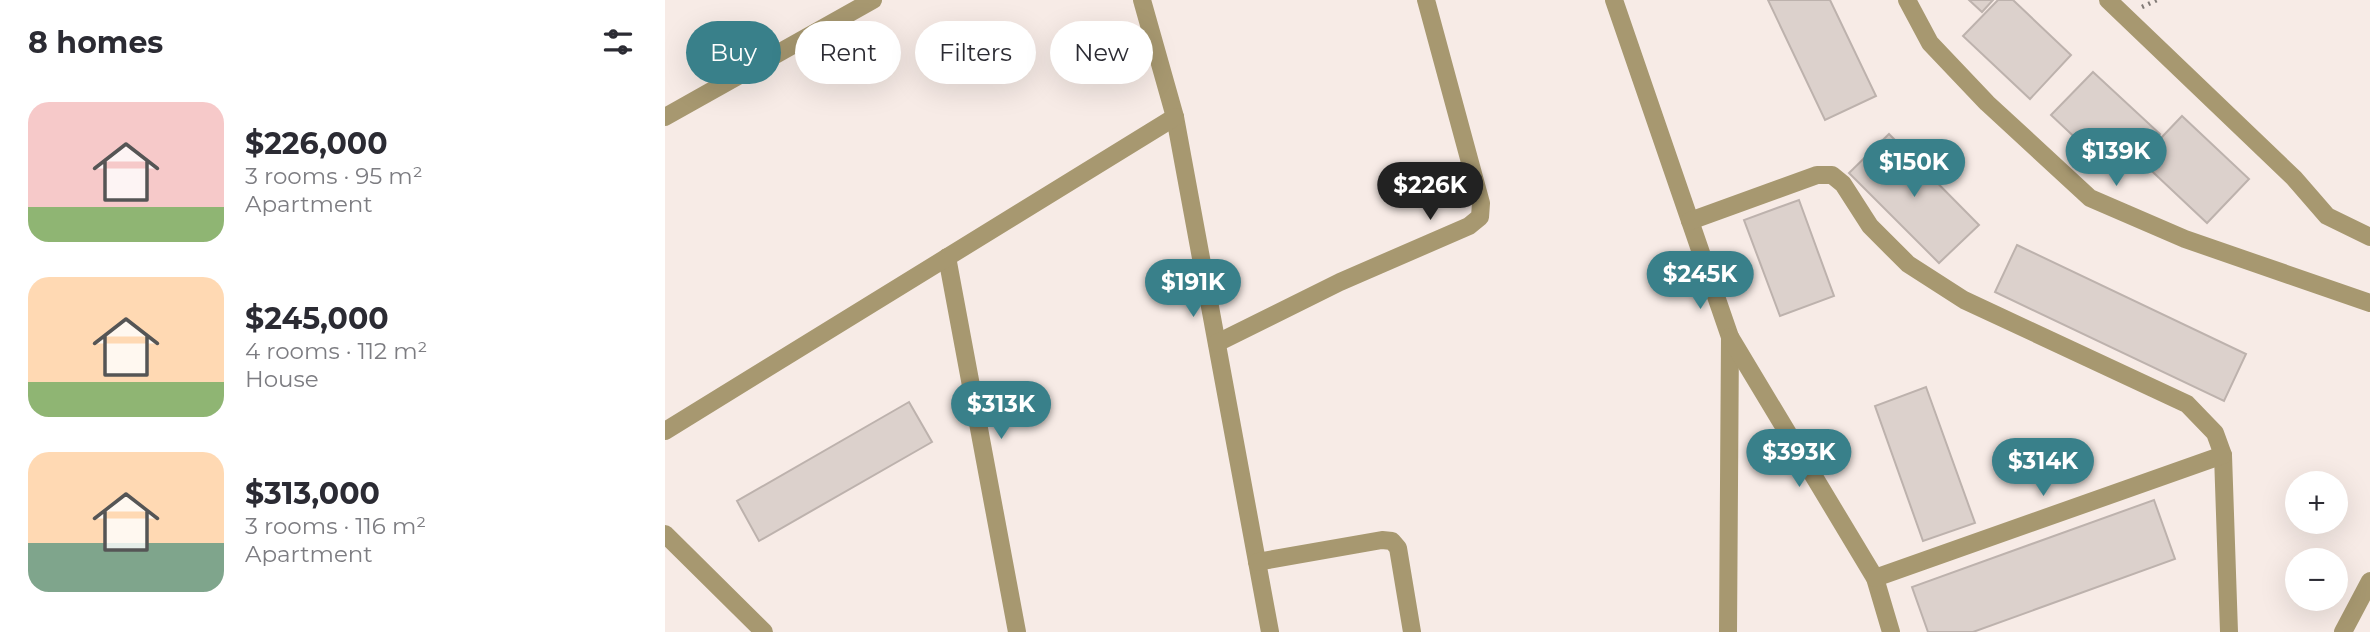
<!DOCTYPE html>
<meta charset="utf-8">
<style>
:root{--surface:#fff;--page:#f2f2f3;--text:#2b2b33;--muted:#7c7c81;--accent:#39808a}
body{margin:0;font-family:Montserrat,sans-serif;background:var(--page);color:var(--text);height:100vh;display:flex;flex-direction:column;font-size:26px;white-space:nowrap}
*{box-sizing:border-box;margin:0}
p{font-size:23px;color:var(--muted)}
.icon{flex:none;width:38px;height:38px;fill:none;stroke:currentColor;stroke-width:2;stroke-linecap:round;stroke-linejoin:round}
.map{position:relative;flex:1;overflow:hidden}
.details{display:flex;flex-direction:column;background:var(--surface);width:665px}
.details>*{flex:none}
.top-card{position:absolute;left:21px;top:21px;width:665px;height:63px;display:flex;gap:14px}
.controls{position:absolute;left:1620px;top:471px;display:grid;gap:14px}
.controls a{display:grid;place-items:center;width:63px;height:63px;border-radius:50%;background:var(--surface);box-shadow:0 7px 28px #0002;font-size:35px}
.price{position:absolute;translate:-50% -60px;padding:0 16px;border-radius:24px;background:var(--accent);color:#fff;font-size:23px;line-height:46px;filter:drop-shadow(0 2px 4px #0008)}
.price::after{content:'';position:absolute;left:50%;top:42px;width:21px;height:16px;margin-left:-10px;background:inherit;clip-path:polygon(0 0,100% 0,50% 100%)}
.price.on{background:#222;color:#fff}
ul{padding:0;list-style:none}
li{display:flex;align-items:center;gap:21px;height:175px;padding:0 28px}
li span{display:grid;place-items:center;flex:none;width:196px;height:140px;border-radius:21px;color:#555}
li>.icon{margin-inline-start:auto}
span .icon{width:84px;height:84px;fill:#fffc;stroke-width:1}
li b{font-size:30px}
h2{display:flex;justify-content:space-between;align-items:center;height:84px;padding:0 28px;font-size:30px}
.pill{padding:0 24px;border-radius:32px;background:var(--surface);box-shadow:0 7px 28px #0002;font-size:24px;line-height:63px}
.pill.on{background:var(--accent);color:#fff}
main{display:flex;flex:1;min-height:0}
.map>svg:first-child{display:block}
</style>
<main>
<section class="details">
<h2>8 homes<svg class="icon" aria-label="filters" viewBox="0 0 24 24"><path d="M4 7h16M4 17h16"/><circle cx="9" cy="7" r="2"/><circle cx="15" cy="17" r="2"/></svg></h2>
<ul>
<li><span style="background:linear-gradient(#f6c9c9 75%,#8fb573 0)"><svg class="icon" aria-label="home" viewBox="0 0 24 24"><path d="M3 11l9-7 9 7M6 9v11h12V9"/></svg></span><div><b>$226,000</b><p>3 rooms · 95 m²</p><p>Apartment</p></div></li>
<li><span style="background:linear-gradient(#ffd9b3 75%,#8fb573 0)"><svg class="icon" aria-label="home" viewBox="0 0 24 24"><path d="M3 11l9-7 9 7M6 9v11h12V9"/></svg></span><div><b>$245,000</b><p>4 rooms · 112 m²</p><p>House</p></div></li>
<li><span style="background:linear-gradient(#ffd9b3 65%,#7fa58c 0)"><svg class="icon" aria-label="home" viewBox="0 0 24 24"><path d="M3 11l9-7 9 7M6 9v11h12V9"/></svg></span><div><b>$313,000</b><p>3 rooms · 116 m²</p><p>Apartment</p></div></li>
</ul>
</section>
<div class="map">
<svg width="1705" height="632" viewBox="0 0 1705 632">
<rect width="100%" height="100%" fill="#f7ebe6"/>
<g fill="#dcd1cc" stroke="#bdb2ad" stroke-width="2">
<polygon points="1103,0 1165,0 1211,96 1160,120"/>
<polygon points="1304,0 1328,0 1317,12"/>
<polygon points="1333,0 1348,0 1406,55 1365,99 1298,36"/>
<polygon points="1428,72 1495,134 1453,178 1386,115"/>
<polygon points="1517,116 1584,179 1542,223 1475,160"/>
<polygon points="1224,134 1314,225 1274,263 1184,173"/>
<polygon points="1134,200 1169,296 1115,316 1079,220"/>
<polygon points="1352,245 1581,354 1559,401 1330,292"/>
<polygon points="1261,387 1310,523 1258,541 1210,406"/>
<polygon points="244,402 267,442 94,541 72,501"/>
<polygon points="1489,500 1510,559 1308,632 1263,632 1247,587"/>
</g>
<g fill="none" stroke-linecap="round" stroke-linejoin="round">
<polyline stroke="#817a76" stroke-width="4.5" stroke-dasharray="2 5" stroke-linecap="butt" points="1477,7 1492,0"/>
<g stroke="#a79870" stroke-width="18">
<polyline points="477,0 510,117 605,632"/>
<polyline points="949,0 1065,337 1063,632"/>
<polyline points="1242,0 1265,43 1322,103 1425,198 1520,239 1705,303"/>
<polyline points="1443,0 1629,178 1662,216 1705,237"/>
<polyline points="0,117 208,0"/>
<polyline points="1025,221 1152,175 1167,175 1178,184 1205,226 1243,264 1299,300 1522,404 1550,433 1558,455 1564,632"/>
<polyline points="282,257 352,632"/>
<polyline points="1065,337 1210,578 1226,632"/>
<polyline points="552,343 675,282 804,226 815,217 816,203 761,0"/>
<polyline points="0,431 510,117"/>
<polyline points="0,534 99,632"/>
<polyline points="592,562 717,540 727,541 733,548 747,632"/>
<polyline points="1210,578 1558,455"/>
<polyline points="1678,632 1705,581"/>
</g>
</g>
</svg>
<div class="controls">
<a>+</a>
<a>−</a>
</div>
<b class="price" style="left:1451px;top:188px">$139K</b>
<b class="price" style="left:1249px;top:199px">$150K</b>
<b class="price on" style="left:765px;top:222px">$226K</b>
<b class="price" style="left:1035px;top:311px">$245K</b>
<b class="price" style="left:528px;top:319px">$191K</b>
<b class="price" style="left:336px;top:441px">$313K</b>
<b class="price" style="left:1134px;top:489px">$393K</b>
<b class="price" style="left:1378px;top:498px">$314K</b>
<div class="top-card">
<a class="pill on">Buy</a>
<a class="pill">Rent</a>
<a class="pill">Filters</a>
<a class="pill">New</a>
</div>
</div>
</main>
